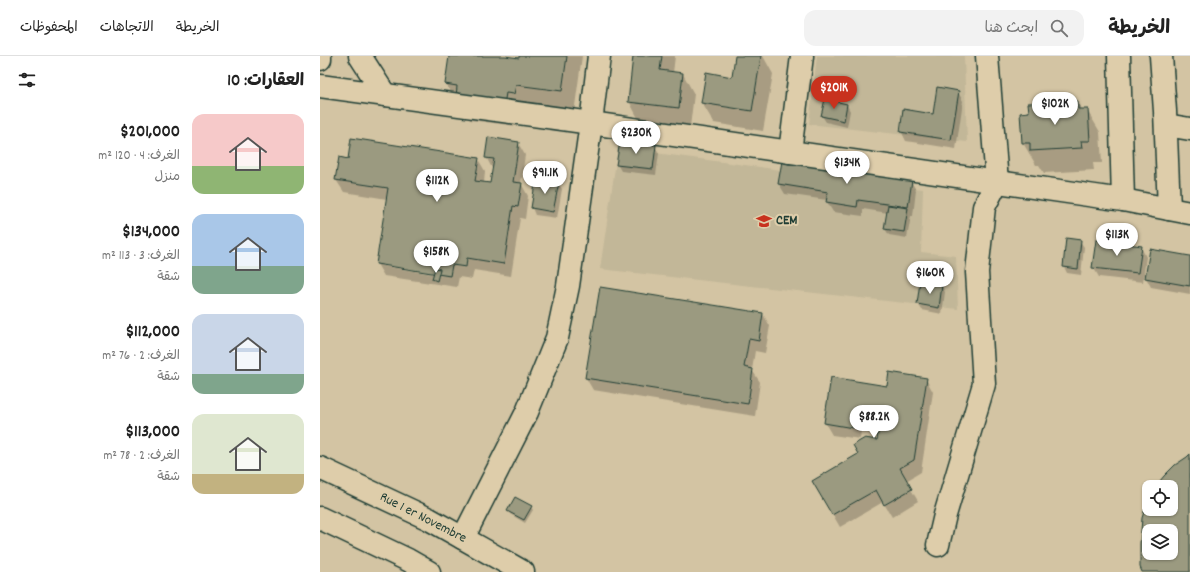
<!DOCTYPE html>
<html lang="ar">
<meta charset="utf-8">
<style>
:root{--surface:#fff;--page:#f2f2f2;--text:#222;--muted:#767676;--line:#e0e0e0;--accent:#c8321e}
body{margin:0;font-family:Dekko,"Playpen Sans Arabic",sans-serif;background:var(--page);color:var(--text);direction:rtl;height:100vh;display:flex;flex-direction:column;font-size:15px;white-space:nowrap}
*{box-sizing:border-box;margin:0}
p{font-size:13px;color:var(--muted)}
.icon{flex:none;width:22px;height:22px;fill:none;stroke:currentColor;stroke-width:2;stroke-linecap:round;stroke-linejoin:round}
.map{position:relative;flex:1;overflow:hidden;direction:ltr}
.side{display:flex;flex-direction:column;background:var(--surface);width:320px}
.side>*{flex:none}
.tools{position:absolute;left:822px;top:424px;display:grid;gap:8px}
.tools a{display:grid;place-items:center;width:36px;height:36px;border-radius:8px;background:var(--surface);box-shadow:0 1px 3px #0004;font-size:20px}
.price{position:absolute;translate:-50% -34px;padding:0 9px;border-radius:14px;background:#fff;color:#222;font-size:13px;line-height:26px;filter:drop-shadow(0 1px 2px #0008)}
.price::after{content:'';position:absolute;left:50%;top:24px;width:12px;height:9px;margin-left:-6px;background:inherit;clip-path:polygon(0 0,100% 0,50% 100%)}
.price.active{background:var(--accent);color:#fff}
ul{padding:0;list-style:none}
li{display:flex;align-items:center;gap:12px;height:100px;padding:0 16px}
li span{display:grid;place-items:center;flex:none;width:112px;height:80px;border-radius:12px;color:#555}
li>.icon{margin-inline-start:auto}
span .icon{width:48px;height:48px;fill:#fffc;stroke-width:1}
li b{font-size:17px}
h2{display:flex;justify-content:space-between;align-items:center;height:48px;padding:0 16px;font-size:17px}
header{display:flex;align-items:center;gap:24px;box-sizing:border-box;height:56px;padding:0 20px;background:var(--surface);border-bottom:1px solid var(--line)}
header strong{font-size:19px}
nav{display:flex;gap:22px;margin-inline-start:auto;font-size:14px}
.search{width:280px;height:36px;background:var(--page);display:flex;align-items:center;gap:10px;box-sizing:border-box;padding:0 14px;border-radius:12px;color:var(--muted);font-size:15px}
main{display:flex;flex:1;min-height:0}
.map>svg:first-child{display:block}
</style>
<header>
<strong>الخريطة</strong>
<div class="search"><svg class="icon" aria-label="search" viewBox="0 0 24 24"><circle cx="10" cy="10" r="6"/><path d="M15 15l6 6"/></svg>ابحث هنا</div>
<nav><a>الخريطة</a><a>الاتجاهات</a><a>المحفوظات</a></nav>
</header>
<main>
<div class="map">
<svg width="870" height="516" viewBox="0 0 870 516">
<rect width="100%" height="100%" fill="#d3c4a3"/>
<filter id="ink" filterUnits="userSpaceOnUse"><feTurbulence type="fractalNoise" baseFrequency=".025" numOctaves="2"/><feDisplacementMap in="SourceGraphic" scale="8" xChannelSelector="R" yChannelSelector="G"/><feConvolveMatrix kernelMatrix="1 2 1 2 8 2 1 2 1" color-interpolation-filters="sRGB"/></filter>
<g filter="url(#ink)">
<g fill="#c2b798">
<polygon points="497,0 644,0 647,86 489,68"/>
<polygon points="298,92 603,133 601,196 636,200 638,253 280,213"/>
</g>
<g fill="#0003" fill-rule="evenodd">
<polygon points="130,0 178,0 200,3 200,0 262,0 254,57 198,59 196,70 150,64 142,50 139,50 126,28"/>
<polygon points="314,0 355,0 353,17 363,18 374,38 370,71 320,66 309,45"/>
<polygon points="416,0 443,0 453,18 443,75 394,67 382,47 412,22"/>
<polygon points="638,36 643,45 636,93 586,85 581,75 614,59"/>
<polygon points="758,46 762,54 767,54 780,76 782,107 773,107 774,114 724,117 719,109 716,109 703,87"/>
<polygon points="527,49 530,55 527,71 506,66 502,60"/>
<path d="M 198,87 L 205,99 L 201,127 L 208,140 L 205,163 L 200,162 L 191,220 L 154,214 L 152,223 L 139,221 L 137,231 L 64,220 L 57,208 L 67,143 L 24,136 L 16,124 L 29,104 L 158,103 L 165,115 L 164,127 L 171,128 L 173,114 L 166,101 ZM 64,208 L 118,217 L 118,219 L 64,210 Z"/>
<polygon points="335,90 339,97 336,119 301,115 297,108"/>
<polygon points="463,107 591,125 596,134 593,160 591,160 587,182 569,179 565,173 568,157 543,153 543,160 513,156 507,146 507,144 465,138 459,128"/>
<polygon points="217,123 238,127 242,133 237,162 215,159 212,152"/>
<polygon points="760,185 764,191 761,219 747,217 744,211"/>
<polygon points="821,191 826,201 823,226 779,221 773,211"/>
<polygon points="870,201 870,238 831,231 826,222"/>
<polygon points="622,230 625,236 622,258 602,254 598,248"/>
<polygon points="443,258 450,270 445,297 435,295 432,314 440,326 435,360 273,334 266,322"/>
<polygon points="606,323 613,336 601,416 586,425 598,445 572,461 563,446 520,471 493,425 540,398 557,385 560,367 542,364 540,383 512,379 505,367 567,331"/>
<polygon points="211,451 213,454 205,467 190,458 188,455"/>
</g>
<g fill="#9b9a80" stroke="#1f3d34" fill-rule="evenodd">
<polygon points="129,0 185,0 199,2 199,0 247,0 242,35 196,29 194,38 186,37 184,49 136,42 137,30 125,28"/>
<polygon points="313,0 342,0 340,14 363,17 359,52 308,46"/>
<polygon points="415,0 441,0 432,55 381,47 386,16 412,21"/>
<polygon points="617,31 639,35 631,84 580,76 583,53 613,58"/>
<polygon points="505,43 527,48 524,65 501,60"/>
<polygon points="758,45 758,53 768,53 770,85 761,85 762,92 710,95 710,87 702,87 700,57 709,56 708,47"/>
<polygon points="168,81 199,86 193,126 202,127 198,151 193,150 184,208 147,202 146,211 132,209 130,220 56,208 68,132 15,124 19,101 28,103 31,82 159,102 155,125 170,127 174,103 165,102"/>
<polygon points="300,85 336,89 333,113 296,109"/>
<polygon points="462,105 592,124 588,151 538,144 537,151 506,146 508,136 458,128"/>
<polygon points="216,122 239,126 233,156 211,152"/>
<polygon points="568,149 588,152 584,176 564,173"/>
<polygon points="746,182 761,184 758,213 743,211"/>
<polygon points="776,184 822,190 818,217 772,212"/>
<polygon points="830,193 870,200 870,230 825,222"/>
<polygon points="115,212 120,213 117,225 112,223"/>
<polygon points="600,226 622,229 619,252 597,248"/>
<polygon points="280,231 443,257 439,285 429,283 424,311 433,313 428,348 265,322"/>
<polygon points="569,316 607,322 594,404 580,412 592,433 564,449 556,434 512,459 492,425 538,398 533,389 545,382 557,384 561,356 536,352 533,372 504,367 511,321 567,330"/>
<path d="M 870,398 L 870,516 L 822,516 L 820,511 L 820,488 L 822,462 L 828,443 L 829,440 L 829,453 L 851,453 L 851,431 L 835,431 L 844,420 L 855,409 L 867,401 ZM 829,475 L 851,475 L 851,497 L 829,497 Z"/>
<polygon points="195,441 212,450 204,464 187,455"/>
</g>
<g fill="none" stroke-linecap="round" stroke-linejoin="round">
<defs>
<g id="minor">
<polyline points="40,0 65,39"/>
<polyline points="799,0 803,144"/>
<polyline points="0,3 0,0"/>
<polyline points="0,30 271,67 803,144 849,153 845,55 841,0"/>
<polyline points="846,69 870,73"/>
<polyline points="470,96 482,0"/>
<polyline points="849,153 870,157"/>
<polyline points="143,482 207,356 237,282 248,230 271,67 279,0"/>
<polyline points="618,489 625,459 664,328 657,216 664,151 677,126 667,0"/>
</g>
<g id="major">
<polyline points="0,412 109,463 203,516"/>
<polyline points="0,462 88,504 109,516"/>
</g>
</defs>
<use href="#minor" stroke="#1f3d34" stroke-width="25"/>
<use href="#major" stroke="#1f3d34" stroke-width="25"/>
<use href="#minor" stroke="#decdaa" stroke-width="22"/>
<use href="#major" stroke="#decdaa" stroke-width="22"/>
</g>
</g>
<defs>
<symbol id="school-bare" viewBox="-9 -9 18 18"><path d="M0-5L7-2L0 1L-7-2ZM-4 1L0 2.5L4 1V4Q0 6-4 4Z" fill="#c8321e" stroke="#decdaa" stroke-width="2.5" paint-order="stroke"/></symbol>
</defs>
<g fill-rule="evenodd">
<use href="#school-bare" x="433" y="154" width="22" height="22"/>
</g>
<g text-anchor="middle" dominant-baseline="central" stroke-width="4" stroke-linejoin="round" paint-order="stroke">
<g font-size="14" font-weight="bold" fill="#1f3d34" stroke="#decdaa" text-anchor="start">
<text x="456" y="165">CEM</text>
</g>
<g font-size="14" fill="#1f3d34" stroke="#decdaa">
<text transform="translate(103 462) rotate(27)">Rue 1 er Novembre</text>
</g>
</g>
</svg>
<div class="tools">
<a><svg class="icon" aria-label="locate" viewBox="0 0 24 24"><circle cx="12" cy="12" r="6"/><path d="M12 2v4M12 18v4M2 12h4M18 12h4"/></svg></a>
<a><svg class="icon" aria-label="layers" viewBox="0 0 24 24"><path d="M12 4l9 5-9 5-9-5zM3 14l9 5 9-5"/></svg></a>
</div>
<b class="price active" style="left:514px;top:54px">$201K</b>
<b class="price" style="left:735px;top:70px">$102K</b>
<b class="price" style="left:316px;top:99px">$230K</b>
<b class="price" style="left:527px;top:129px">$134K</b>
<b class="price" style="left:225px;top:139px">$91.1K</b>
<b class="price" style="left:117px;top:147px">$112K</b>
<b class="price" style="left:797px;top:201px">$113K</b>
<b class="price" style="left:116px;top:218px">$158K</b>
<b class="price" style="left:610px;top:239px">$160K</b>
<b class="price" style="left:554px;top:383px">$88.2K</b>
</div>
<section class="side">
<h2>العقارات: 10<svg class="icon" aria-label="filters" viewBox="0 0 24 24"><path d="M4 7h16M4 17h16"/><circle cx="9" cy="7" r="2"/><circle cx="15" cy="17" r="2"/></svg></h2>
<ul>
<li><span style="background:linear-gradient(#f6c9c9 65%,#8fb573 0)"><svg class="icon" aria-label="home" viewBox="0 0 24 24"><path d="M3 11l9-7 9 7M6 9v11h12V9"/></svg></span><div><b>$201,000</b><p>الغرف: 4 · 120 m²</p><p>منزل</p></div></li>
<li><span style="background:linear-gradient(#a9c7e8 65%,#7fa58c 0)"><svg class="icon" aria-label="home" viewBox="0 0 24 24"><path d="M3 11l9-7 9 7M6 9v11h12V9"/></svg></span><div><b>$134,000</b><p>الغرف: 3 · 113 m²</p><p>شقة</p></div></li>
<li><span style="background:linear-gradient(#c9d6e8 75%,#7fa58c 0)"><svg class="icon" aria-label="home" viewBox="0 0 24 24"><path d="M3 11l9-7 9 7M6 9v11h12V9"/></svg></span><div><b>$112,000</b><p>الغرف: 2 · 76 m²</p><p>شقة</p></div></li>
<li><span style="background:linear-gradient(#dfe7d0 75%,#c2b280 0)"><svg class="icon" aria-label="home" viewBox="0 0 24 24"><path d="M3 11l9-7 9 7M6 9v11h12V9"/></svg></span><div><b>$113,000</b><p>الغرف: 2 · 78 m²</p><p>شقة</p></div></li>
</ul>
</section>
</main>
